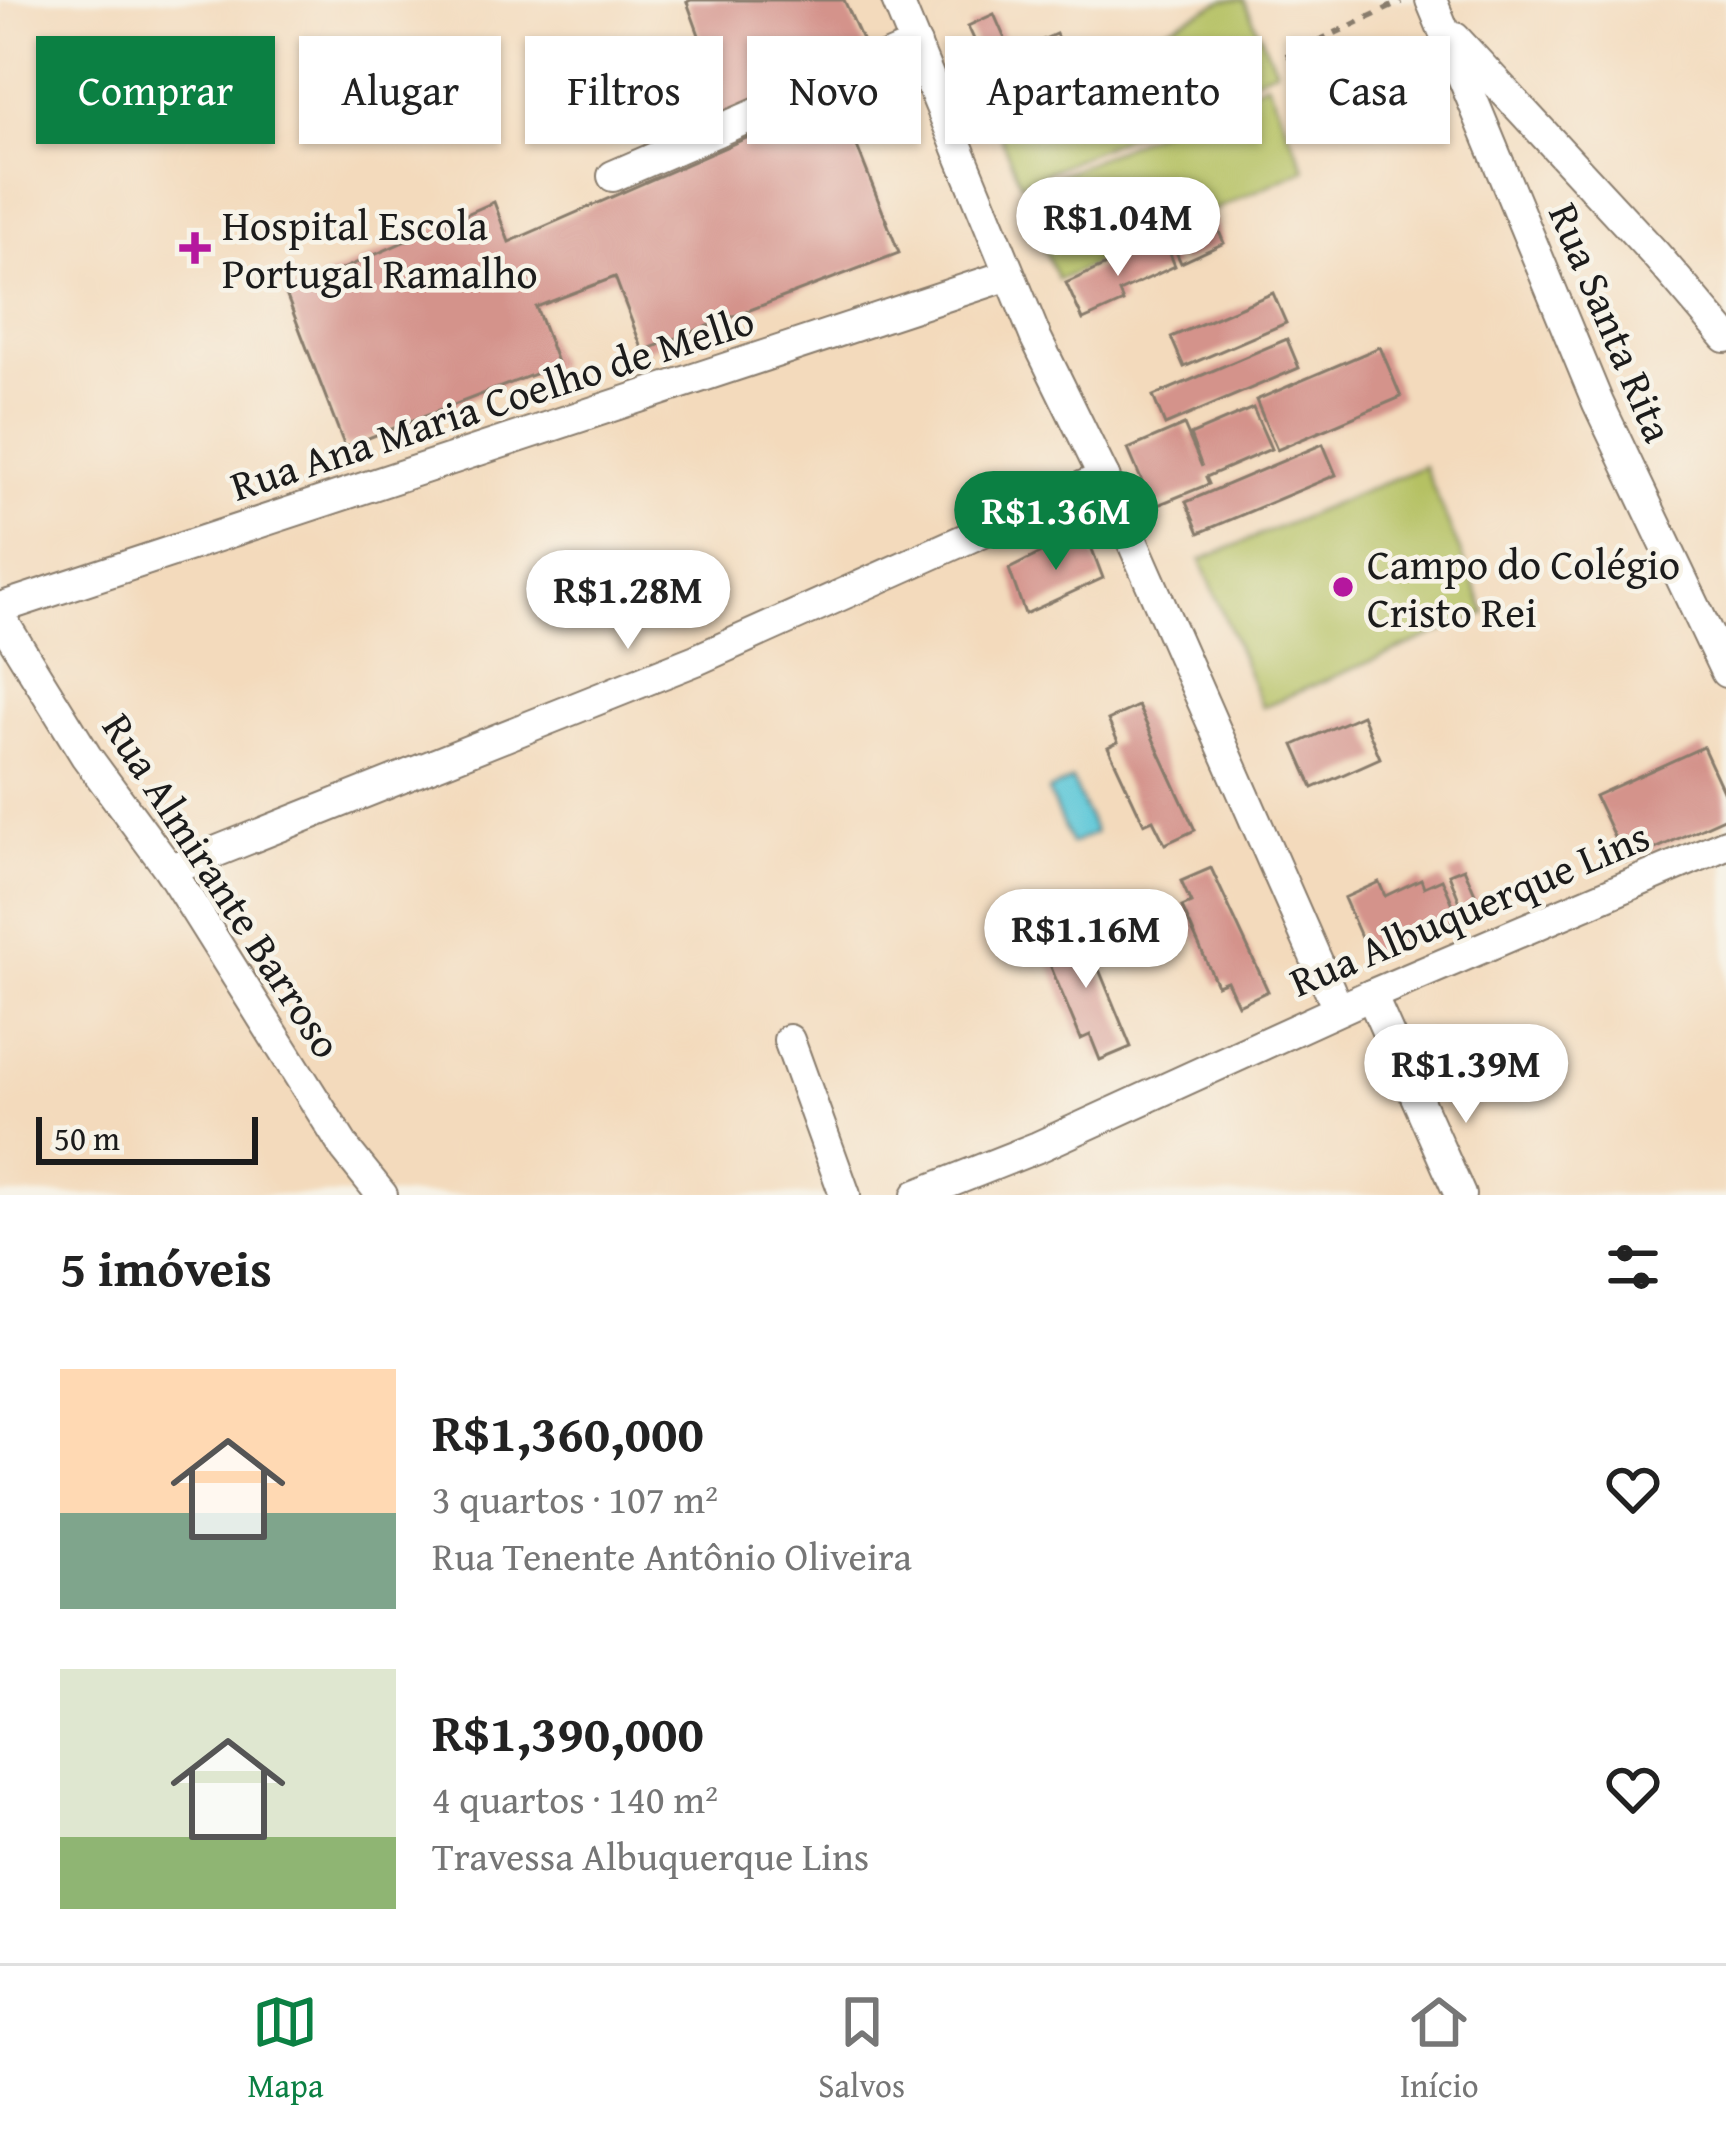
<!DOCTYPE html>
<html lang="pt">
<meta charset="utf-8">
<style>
:root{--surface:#fff;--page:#f6f6f6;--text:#222;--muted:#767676;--line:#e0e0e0;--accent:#0b8043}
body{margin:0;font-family:"Gentium Book Plus",serif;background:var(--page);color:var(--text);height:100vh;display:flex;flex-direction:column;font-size:45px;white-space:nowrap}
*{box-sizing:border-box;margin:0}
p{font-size:39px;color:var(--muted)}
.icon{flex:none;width:66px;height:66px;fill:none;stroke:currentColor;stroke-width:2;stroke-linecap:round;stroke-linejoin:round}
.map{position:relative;height:1195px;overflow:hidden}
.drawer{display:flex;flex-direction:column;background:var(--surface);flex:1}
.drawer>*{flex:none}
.top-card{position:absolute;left:36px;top:36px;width:1656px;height:108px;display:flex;gap:24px}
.scale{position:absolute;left:36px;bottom:30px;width:222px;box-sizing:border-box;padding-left:12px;border:6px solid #1c1c1c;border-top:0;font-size:33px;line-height:42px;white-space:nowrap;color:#1c1c1c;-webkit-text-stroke:9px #f7f3e8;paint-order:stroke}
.price{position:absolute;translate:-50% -102px;padding:0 27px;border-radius:42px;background:#fff;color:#222;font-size:39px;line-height:78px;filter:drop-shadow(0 3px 6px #0008)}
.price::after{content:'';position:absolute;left:50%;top:72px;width:36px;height:27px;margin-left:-18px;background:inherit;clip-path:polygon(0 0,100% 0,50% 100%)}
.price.selected{background:var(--accent);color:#fff}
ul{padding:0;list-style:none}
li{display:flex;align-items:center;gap:36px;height:300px;padding:0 60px}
li span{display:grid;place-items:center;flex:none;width:336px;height:240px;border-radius:0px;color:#555}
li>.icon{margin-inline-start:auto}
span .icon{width:144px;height:144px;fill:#fffc;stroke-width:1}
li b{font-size:51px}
h2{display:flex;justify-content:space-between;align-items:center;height:144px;padding:0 60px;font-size:51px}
.pill{padding:0 42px;border-radius:0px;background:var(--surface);box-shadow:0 3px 9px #0004;font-size:42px;line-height:108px}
.pill.selected{background:var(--accent);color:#fff}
.tab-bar{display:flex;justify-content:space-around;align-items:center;height:168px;border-top:3px solid var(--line);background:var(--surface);font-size:33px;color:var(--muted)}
.tab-bar a{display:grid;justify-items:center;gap:6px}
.tab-bar .selected{color:var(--accent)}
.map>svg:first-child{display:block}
</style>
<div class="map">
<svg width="1726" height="1195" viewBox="0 0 1726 1195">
<rect width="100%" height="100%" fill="#f7f3e8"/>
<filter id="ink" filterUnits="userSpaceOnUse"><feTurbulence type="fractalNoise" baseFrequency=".00833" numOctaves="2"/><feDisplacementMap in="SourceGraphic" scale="24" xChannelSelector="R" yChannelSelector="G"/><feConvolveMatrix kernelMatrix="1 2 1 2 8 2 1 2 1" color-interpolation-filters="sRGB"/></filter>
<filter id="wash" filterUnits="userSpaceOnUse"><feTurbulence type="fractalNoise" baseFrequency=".004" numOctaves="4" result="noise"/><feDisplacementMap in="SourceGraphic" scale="48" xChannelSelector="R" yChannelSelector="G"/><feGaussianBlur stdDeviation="2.7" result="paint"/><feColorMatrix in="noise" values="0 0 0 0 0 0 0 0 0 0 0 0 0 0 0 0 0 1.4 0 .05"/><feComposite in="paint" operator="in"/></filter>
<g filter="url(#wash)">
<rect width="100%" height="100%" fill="#f3dabc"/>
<g fill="#b5c163" stroke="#686e40" stroke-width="3">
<polygon points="1225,0 1244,0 1276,69 1021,184 990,113"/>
<polygon points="1267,82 1305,169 1058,280 1020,193"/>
<polygon points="1424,466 1486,613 1262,707 1201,560"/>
</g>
<polygon fill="#5ec8d8" stroke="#3d727a" stroke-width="3" points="1072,780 1095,833 1071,844 1048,791"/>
<g id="blocks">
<g fill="#d4938b">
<polygon points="691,0 844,0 869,55 673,142 644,77 703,46 687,2"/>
<polygon points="994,14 1008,46 982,57 968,26"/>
<polygon points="1056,34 1068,61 994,94 982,67"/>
<polygon points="838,98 899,253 643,351 615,277 536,307 558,365 345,447 286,294 494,202 509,242"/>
<polygon points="1213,218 1224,243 1181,263 1170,238"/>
<polygon points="1164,239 1175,266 1119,292 1123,302 1083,320 1066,283"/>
<polygon points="1273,293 1286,323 1184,367 1171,337"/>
<polygon points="1287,339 1299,368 1165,425 1153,396"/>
<polygon points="1380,347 1401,397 1277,450 1256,400"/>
<polygon points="1253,408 1271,449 1206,477 1209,484 1153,507 1128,449 1184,425 1202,467 1190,435"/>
<polygon points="1323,444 1336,475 1199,533 1186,502"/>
<polygon points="1085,531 1103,578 1025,614 1009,569"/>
<polygon points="1138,706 1195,830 1165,844 1153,820 1144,824 1108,747 1118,742 1108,720"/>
<polygon points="1362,715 1380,758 1313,788 1294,745"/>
<polygon points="1703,747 1726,797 1726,817 1626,862 1595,796"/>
<polygon points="1211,868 1268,991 1238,1005 1227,981 1217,985 1182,907 1191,903 1181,881"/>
<polygon points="1464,868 1479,903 1463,910 1449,874"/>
<polygon points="1421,879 1424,887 1442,879 1459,918 1370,957 1344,898 1379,882 1385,896"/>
<polygon points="1079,921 1131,1047 1100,1060 1090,1035 1081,1039 1048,960 1057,956 1048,934"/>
</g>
</g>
</g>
<g filter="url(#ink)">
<use href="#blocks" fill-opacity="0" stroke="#887b6c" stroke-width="3"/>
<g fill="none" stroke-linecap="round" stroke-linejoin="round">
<defs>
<g id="minor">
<polyline points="897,0 1036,338 1104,477 1338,1009"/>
<polyline points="1431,0 1598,403 1726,672"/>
<polyline points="1455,38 1656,255 1726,337"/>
<polyline points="613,176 916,45"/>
<polyline points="0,608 1009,275"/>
<polyline points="0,617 86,756 170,870 346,1150 382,1195"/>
<polyline points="170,870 696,660 1104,477"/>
<polyline points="1371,995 1460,1195"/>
<polyline points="789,1040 845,1195"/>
<polyline points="917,1195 1038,1147 1371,995 1726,844"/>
</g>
</defs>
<use href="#minor" stroke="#887b6c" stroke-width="34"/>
<g stroke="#887b6c" stroke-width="6" stroke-dasharray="9 9" stroke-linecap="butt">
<polyline points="1286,56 1401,2"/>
<polyline points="1550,219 1577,208"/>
</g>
<use href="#minor" stroke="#fff" stroke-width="30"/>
</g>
</g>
<g fill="#b5179e" stroke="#f7f3e8" stroke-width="4.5">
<path d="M189 230h12v12h12v12h-12v12h-12v-12h-12v-12h12z"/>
<circle cx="1343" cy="587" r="12"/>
</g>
<g text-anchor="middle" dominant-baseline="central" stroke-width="9" stroke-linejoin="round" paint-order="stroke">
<g font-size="42" fill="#1c1c1c" stroke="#f7f3e8" text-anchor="start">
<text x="222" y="224">Hospital Escola<tspan x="222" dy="48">Portugal Ramalho</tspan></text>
<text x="1367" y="563">Campo do Colégio<tspan x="1367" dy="48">Cristo Rei</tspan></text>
</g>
<g font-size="42" fill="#1c1c1c" stroke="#f7f3e8">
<text transform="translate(1612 322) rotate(67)">Rua Santa Rita</text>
<text transform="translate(492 402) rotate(-18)">Rua Ana Maria Coelho de Mello</text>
<text transform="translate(223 885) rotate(57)">Rua Almirante Barroso</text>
<text transform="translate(1469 908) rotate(-23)">Rua Albuquerque Lins</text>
</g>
</g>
</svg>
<div class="scale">50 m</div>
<b class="price" style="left:1118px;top:279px">R$1.04M</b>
<b class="price selected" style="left:1056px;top:573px">R$1.36M</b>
<b class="price" style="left:628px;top:652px">R$1.28M</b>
<b class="price" style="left:1086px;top:991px">R$1.16M</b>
<b class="price" style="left:1466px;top:1126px">R$1.39M</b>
<div class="top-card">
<a class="pill selected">Comprar</a>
<a class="pill">Alugar</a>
<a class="pill">Filtros</a>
<a class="pill">Novo</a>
<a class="pill">Apartamento</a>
<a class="pill">Casa</a>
</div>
</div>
<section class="drawer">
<h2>5 imóveis<svg class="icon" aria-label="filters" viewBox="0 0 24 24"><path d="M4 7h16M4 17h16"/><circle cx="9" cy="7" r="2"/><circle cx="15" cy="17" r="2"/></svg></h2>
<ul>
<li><span style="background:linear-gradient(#ffd9b3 60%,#7fa58c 0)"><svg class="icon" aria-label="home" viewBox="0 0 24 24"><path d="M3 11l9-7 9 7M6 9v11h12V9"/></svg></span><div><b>R$1,360,000</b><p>3 quartos · 107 m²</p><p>Rua Tenente Antônio Oliveira</p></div><svg class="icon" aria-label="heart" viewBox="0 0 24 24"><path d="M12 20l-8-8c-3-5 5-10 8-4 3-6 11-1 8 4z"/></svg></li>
<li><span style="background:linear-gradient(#dfe7d0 70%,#8fb573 0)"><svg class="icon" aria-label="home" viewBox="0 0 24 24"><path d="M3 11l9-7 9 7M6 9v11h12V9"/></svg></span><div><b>R$1,390,000</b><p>4 quartos · 140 m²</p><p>Travessa Albuquerque Lins</p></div><svg class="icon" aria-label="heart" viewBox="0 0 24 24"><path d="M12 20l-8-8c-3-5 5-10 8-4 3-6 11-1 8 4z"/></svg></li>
</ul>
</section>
<nav class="tab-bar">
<a class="selected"><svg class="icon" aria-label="map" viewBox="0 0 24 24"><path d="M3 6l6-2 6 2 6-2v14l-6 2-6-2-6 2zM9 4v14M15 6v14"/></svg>Mapa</a>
<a><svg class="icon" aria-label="saved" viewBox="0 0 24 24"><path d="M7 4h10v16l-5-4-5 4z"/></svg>Salvos</a>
<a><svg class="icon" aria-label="home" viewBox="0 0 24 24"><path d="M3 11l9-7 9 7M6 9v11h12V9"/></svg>Início</a>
</nav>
